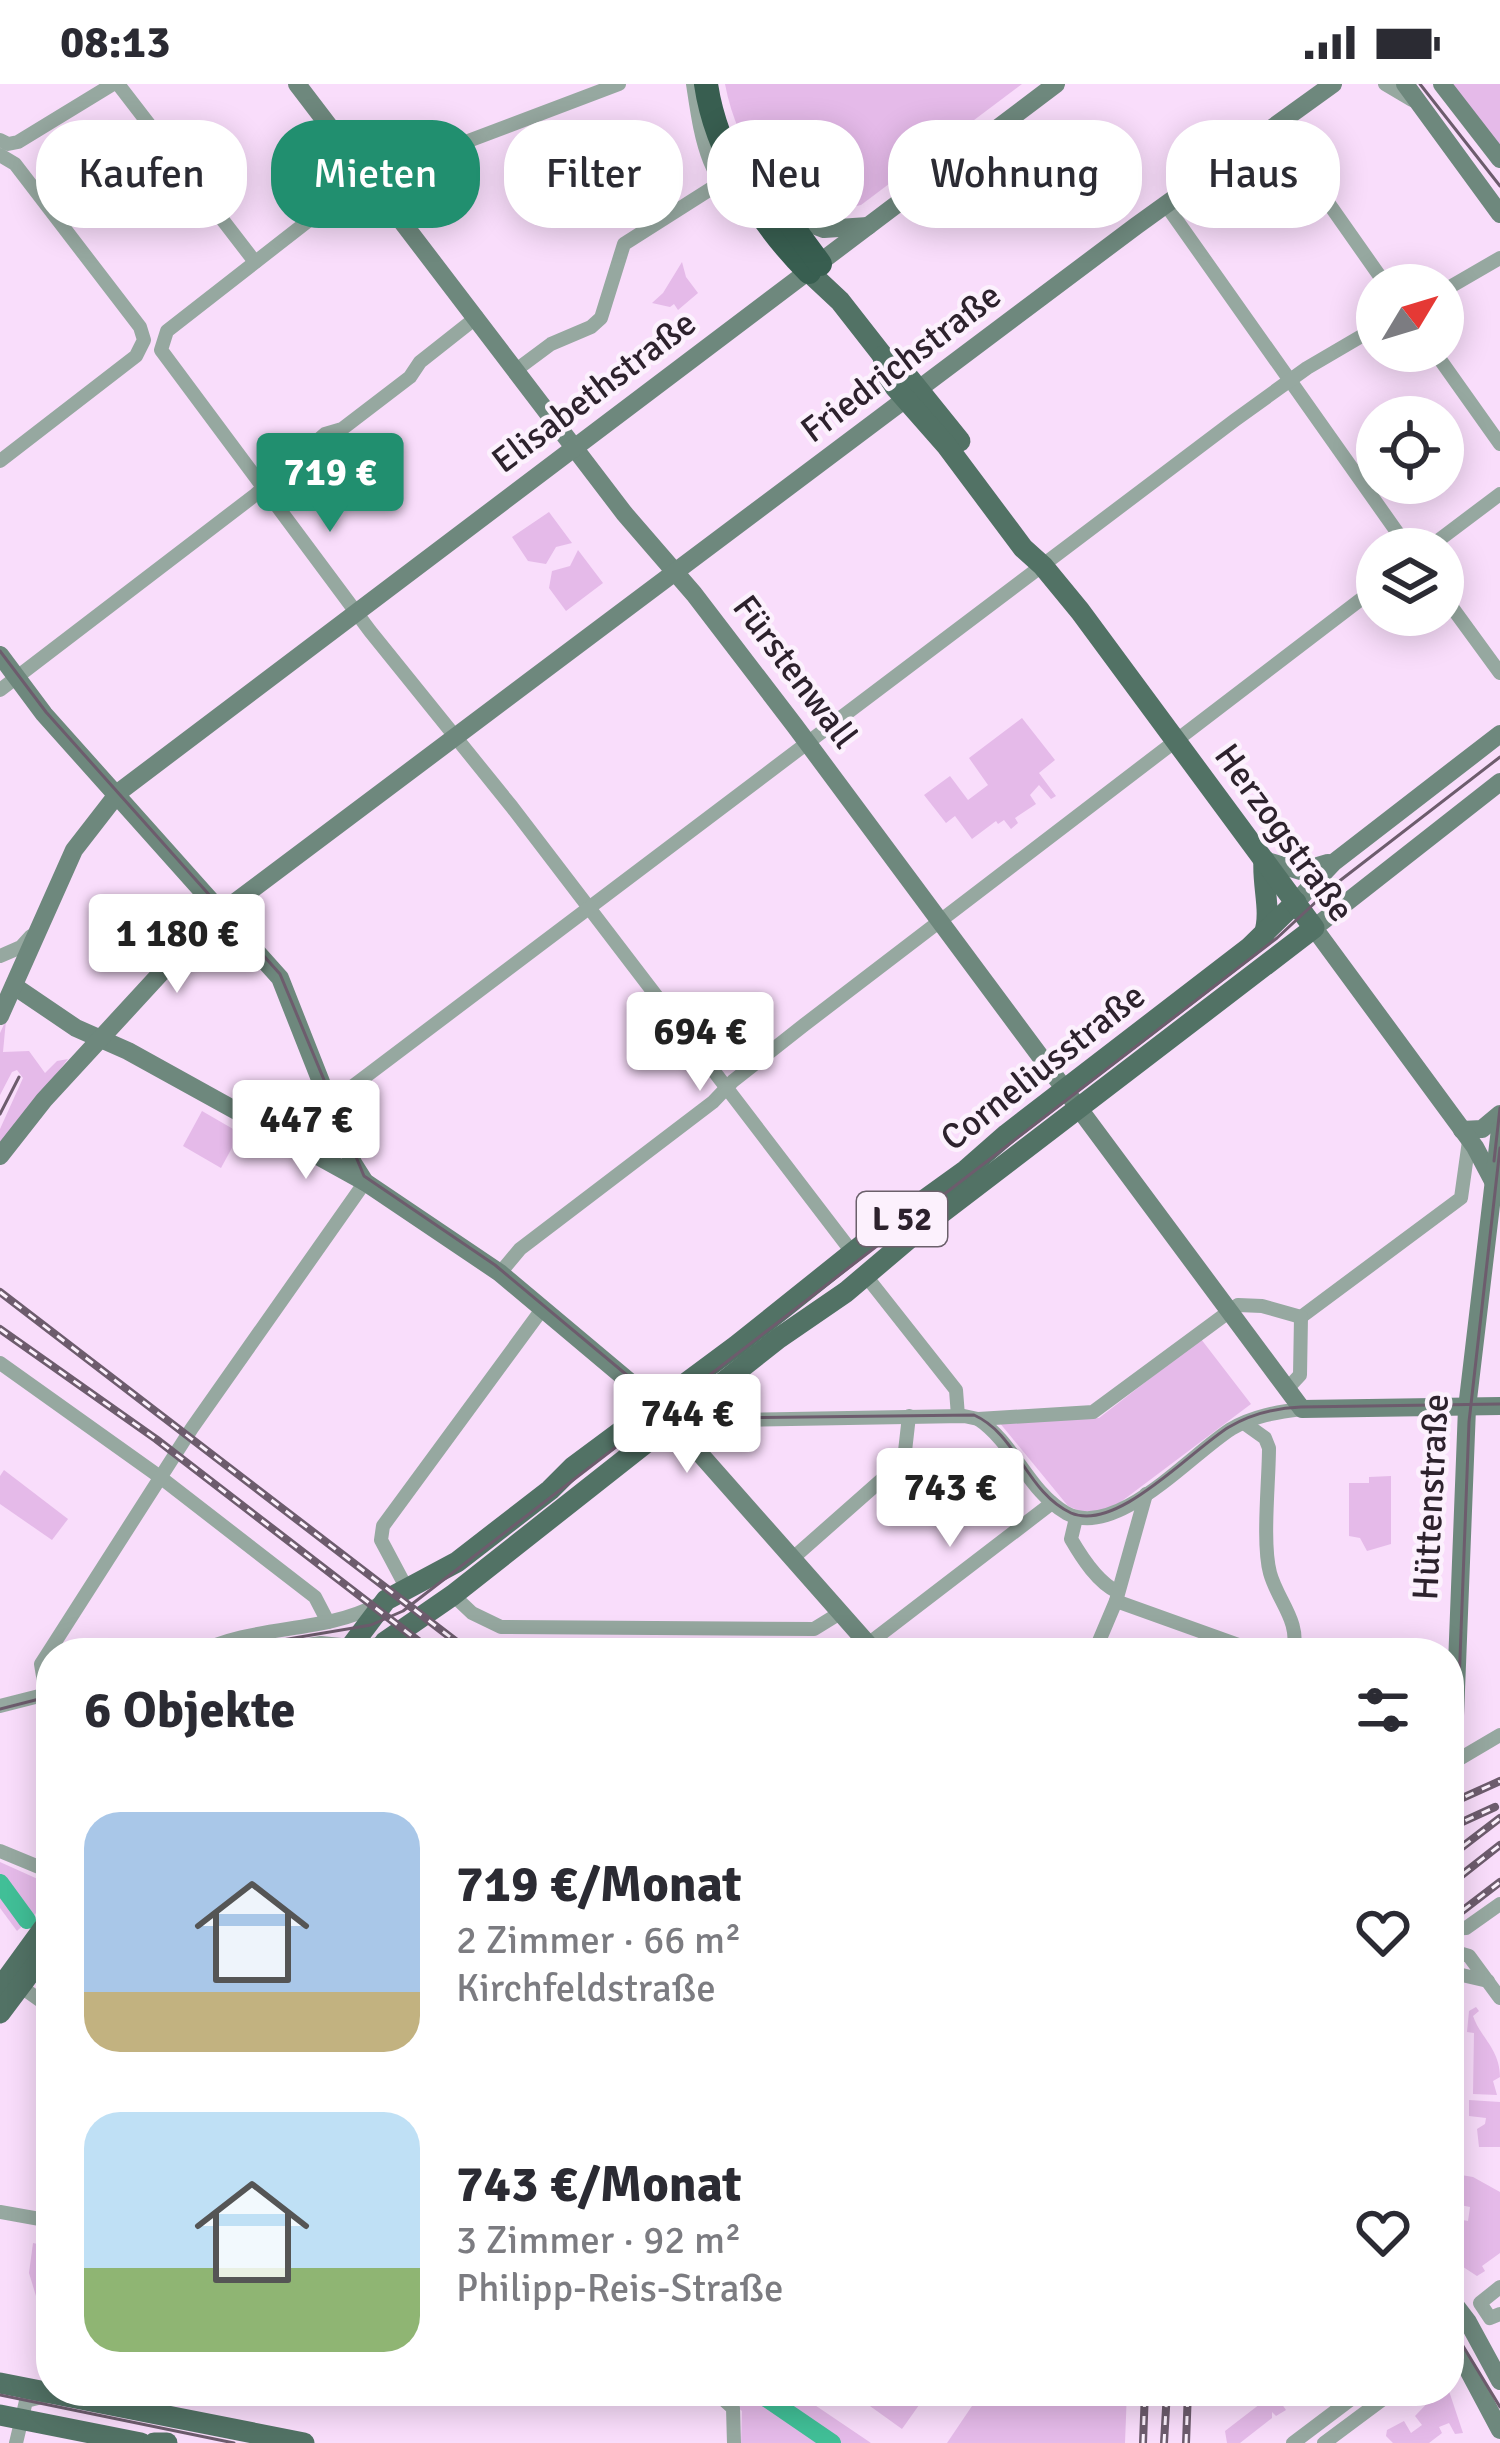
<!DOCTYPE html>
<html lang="de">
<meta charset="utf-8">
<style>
:root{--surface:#fff;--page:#f7f7f7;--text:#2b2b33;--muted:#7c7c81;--accent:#218f6f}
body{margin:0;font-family:Signika,sans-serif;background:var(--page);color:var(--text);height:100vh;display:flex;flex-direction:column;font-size:45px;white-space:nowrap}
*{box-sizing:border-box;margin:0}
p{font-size:39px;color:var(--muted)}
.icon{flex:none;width:66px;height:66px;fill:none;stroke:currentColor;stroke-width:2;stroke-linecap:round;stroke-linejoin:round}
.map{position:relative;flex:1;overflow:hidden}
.sheet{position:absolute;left:36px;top:1554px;width:1428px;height:768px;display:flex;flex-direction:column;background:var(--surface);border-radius:48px;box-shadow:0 6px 30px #0003}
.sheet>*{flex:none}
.top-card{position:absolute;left:36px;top:36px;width:1428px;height:108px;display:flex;gap:24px}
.needle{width:78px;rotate:52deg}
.fabs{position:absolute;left:1356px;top:180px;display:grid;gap:24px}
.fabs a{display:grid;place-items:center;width:108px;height:108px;border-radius:50%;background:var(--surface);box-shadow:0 6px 30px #0003;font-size:60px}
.price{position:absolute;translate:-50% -102px;padding:0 27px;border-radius:12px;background:#fff;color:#222;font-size:39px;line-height:78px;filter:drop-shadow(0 3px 6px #0008)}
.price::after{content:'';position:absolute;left:50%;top:72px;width:36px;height:27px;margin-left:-18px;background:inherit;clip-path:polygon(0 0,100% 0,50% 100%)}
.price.selected{background:var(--accent);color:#fff}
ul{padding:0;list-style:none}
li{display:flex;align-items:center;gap:36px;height:300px;padding:0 48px}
li span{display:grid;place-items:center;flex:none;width:336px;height:240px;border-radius:36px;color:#555}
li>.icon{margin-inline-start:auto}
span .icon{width:144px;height:144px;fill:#fffc;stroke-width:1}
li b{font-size:51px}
h2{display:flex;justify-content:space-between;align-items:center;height:144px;padding:0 48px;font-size:51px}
.tag{padding:0 42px;border-radius:48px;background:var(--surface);box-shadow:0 6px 30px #0003;font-size:42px;line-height:108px}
.tag.selected{background:var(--accent);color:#fff}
.status{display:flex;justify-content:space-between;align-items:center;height:84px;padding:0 60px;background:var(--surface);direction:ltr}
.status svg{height:33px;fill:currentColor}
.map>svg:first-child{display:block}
</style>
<div class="status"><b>08:13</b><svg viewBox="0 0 49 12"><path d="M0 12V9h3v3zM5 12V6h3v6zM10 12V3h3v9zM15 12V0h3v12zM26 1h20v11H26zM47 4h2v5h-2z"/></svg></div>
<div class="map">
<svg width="1500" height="2359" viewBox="0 0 1500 2359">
<rect width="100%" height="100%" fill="#f9ddfb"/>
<g fill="#e5bae9">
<path d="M 725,0 L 1022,0 L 861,121 L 830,128 L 787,121 C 756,85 734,47 725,0 Z"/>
<polygon points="1452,0 1500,0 1500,65"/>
<polygon points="682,178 686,193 698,209 678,226 674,220 670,223 652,219 663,209"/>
<polygon points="549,428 572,459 556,463 546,480 528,477 512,453"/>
<polygon points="578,466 603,499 566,527 549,504 552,487 570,482"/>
<polygon points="1022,634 1055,676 1039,689 1056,712 1051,715 1039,701 1030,711 1036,720 1015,734 1018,739 1011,745 1004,736 998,740 996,737 972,755 955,732 946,739 924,711 950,692 968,716 988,701 969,674"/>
<polygon points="6,936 3,968 29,967 45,989 57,977 68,975 0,1063 0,1045 23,994 17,986 12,988 0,1011 0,949"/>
<polygon points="202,1027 240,1049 221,1084 183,1062"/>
<polygon points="1201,1255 1251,1320 1110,1426 1082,1428 1068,1422 999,1338 1099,1334"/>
<polygon points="4,1386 68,1435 52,1456 0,1420 0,1392"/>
<polygon points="1391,1392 1391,1460 1367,1467 1360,1454 1349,1452 1349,1399 1369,1399 1369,1393"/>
<polygon points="0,1778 51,1801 51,1815 17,1847 0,1824"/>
<path d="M 1476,1923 L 1479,1927 L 1473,1932 C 1480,1953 1500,1965 1500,1993 L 1493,1997 L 1497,2011 L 1473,2010 L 1474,1949 L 1467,1948 L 1469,1927 Z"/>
<polygon points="1469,2016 1500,2018 1500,2063 1479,2063 1477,2045 1485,2040 1486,2034 1469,2032"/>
<polygon points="1461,2091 1473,2093 1500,2108 1500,2169 1482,2182 1485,2187 1477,2192 1454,2177 1457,2135 1468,2137 1470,2123 1460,2121"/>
<polygon points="33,2159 51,2163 51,2215 36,2212 29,2189"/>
<polygon points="717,2307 794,2307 871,2359 741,2359 742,2327"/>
<polygon points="849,2307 929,2307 902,2345"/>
<polygon points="975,2307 1127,2307 1125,2359 947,2359 974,2319"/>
<polygon points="1267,2307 1306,2308 1298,2318 1289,2308 1279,2316 1286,2326 1276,2332 1272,2328 1272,2334 1240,2359 1227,2359 1225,2347 1260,2320"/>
<polygon points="1439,2307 1449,2307 1463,2349 1455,2350 1449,2339 1439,2343 1442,2349 1429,2359 1393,2359 1386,2352 1387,2346 1404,2337 1411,2349 1422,2341 1415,2332"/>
</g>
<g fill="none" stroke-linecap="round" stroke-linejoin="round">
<g stroke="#41bf97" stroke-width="18">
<polyline points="0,1799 27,1836"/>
<polyline points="756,2307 832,2359"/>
</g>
<g stroke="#96a8a0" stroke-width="14">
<polyline points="118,0 255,178"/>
<polyline points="619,0 386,88 367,91 167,247 161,266 370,547 512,723 852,1168"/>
<path d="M 693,0 C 701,52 706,101 755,130"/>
<polyline points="1385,0 1412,16"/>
<polyline points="1275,43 1386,201"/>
<polyline points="0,56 8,60 18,58 113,0"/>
<polyline points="0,71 15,80 140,243 144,256 136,272 0,377"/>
<polyline points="1166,121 1409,465"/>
<polyline points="1443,207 1500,174"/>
<polyline points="1434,267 1500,360"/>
<polyline points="516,286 551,260 591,243 601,234 624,160 720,99"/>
<polyline points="1427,465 1500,410"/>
<polyline points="1443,511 1500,589"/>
<polyline points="0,606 255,411 325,350 342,345 410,293 420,278 477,233"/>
<polyline points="0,872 21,863 31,852"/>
<polyline points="274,1049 304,1039 1235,336 1307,284 1377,243"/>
<polyline points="500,1189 520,1165 713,1018 733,997 804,941 1377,503"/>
<polyline points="866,1192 956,1306 958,1332"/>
<polyline points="1301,1233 1461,1114 1469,1057"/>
<polyline points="0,1279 160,1393 315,1513 328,1538"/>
<polyline points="1287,1305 1300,1291 1301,1233"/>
<polyline points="680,1328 697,1334 730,1336 964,1332 978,1335 1093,1328 1238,1221 1262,1222 1301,1233"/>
<path d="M 978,1335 C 1014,1359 1028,1407 1066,1429 C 1116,1456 1190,1371 1231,1345 C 1253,1332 1277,1328 1302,1325"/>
<path d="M 1244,1339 L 1265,1354 L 1269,1364 C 1269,1397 1262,1459 1270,1489 C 1278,1518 1301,1537 1293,1569"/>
<path d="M 1076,1434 L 1071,1455 C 1082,1474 1098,1499 1118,1508"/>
<polyline points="793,1474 904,1376 909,1332"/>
<polyline points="406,1503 381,1456 383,1442 543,1224"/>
<polyline points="453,1511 472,1529 501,1543 814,1545 840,1529"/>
<polyline points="1116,1517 1261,1569"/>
<polyline points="868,1560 1052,1419"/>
<path d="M 198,1569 C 253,1540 322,1550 377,1521"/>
<polyline points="254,1569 321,1559 361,1563 385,1559"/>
<polyline points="1094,1569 1116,1517 1146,1410"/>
<polyline points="46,1610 41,1580 50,1566 192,1344 365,1098"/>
<polyline points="0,1622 51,1609"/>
<polyline points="1449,1681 1500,1651"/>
<polyline points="0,1767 51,1788"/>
<polyline points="1449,1845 1466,1844 1500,1820"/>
<polyline points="1449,1866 1469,1872 1500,1914"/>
<polyline points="1449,1888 1488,1897"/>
<polyline points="20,1902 51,1924"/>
<polyline points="0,2128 51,2137"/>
<polyline points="1500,2203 1480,2219 1490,2234 1500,2230"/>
<polyline points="714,2307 733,2324 734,2359"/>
<polyline points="16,2359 26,2317 42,2313"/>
<polyline points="1293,2359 1362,2307"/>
<polyline points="1324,2359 1394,2307"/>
</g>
<g stroke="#6e887d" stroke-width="18">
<polyline points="297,0 624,429 694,510 795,642 1302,1325 1500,1322"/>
<polyline points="1405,0 1500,130"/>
<polyline points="1442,0 1500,75"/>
<polyline points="785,130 824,145 868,142"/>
<polyline points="0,571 44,630 280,894 353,1079 365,1098 500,1189 656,1320 876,1569"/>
<polyline points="1264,776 1301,787 1328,779"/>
<polyline points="1296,818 1333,779 1500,650"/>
<polyline points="14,902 76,944 128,967 365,1098"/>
<polyline points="0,932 74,766 119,708 1056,0"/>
<polyline points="1462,1046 1482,1045 1500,1030"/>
<polyline points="0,1072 44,1016 206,840 1136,142 1333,0"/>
<polyline points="1494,1099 1475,1063 1314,844 1500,698"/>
<polyline points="1449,1786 1467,1324 1500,1045"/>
<polyline points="1449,2213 1468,2238 1500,2297"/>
<polyline points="1449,2261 1467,2284 1500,2346"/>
</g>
<g stroke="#527265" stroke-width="21">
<polyline points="809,188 840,217 883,272 906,290 960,357"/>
<path d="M 1264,851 C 1272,827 1262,802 1264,776"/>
<polyline points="346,1569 386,1516 457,1478 550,1406 573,1383 736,1262 866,1158 966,1086 1007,1050 1250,863 1296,818"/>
<polyline points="377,1569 385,1558 453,1511 779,1254 846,1208 918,1147 1314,844 1080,527 1043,482 1023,464 946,361 895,303 885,287 883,272"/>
<polyline points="0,1904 51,1834"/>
<polyline points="0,1929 51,1861"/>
<polyline points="0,2299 304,2359"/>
<polyline points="0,2331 141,2359"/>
<polyline points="154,2359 167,2359"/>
</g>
<g stroke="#385e50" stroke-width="24">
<path d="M 706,0 C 716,69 761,140 809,188"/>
<polyline points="776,120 820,180"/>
</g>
<g stroke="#6d5c6d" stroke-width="3">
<polyline points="1420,0 1500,102"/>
<polyline points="0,567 46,628 280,890 364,1092 495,1181 646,1307 690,1327 737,1333"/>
<polyline points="0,1030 19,993"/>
<polyline points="1494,1077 1500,1024"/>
<path d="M 720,1334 L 974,1331 C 1017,1350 1027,1409 1071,1429 C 1117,1449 1191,1366 1229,1343 C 1251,1330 1275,1324 1301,1323 L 1500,1320"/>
<polyline points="205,1569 371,1541 403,1527 1277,854 1333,802 1500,673"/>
<polyline points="0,1625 51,1612"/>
<polyline points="1449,1863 1469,1338 1500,1064"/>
<polyline points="1449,2239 1500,2323"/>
<polyline points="0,2311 234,2359"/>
</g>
<defs>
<g id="rail">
<polyline points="0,1208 471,1569"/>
<polyline points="0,1245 156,1355 434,1569"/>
<polyline points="1449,1720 1500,1697"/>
<polyline points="1449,1744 1495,1723"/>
<polyline points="1449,1773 1500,1734"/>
<polyline points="1449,1801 1500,1761"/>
<polyline points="1449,1837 1500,1798"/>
<polyline points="1143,2359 1145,2307"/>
<polyline points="1164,2359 1167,2307"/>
<polyline points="1186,2359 1188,2307"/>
</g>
</defs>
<use href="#rail" stroke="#6d5c6d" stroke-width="8"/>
<use href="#rail" stroke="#fcf1fd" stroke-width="3" stroke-dasharray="9" stroke-linecap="butt"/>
</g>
<g text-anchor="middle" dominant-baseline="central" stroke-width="9" stroke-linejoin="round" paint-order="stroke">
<rect fill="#fcf1fd" stroke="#6b606b" stroke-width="3" x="857" y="1108" width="90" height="54" rx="9"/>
<g font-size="33" font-weight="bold" fill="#2d222d">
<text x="902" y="1135">L 52</text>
</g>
<g font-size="36" fill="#2d222d" stroke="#fcf1fd">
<text transform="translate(901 279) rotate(-37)">Friedrichstraße</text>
<text transform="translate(594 308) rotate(-37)">Elisabethstraße</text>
<text transform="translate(795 588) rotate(53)">Fürstenwall</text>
<text transform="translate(1284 749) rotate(54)">Herzogstraße</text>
<text transform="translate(1043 983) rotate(-38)">Corneliusstraße</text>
<text transform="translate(1431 1413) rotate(-87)">Hüttenstraße</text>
</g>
</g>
</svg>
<div class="fabs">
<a><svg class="needle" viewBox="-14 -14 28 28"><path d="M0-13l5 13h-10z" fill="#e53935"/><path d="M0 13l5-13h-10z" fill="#7c7c81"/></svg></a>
<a><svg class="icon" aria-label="locate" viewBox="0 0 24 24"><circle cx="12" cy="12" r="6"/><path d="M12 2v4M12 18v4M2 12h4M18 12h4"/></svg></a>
<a><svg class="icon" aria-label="layers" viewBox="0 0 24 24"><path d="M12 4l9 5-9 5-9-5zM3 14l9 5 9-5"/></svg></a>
</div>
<b class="price selected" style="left:330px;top:451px">719 €</b>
<b class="price" style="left:177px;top:912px">1 180 €</b>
<b class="price" style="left:700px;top:1010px">694 €</b>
<b class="price" style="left:306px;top:1098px">447 €</b>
<b class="price" style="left:687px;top:1392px">744 €</b>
<b class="price" style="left:950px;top:1466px">743 €</b>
<div class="top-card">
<a class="tag">Kaufen</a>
<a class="tag selected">Mieten</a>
<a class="tag">Filter</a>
<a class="tag">Neu</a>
<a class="tag">Wohnung</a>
<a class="tag">Haus</a>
</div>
<section class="sheet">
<h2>6 Objekte<svg class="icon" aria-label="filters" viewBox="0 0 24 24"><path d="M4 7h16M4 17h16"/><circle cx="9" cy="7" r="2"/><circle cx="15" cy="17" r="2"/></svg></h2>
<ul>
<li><span style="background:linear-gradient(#a9c7e8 75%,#c2b280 0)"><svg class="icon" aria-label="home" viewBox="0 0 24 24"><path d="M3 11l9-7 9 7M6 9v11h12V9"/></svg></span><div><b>719 €/Monat</b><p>2 Zimmer · 66 m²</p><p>Kirchfeldstraße</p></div><svg class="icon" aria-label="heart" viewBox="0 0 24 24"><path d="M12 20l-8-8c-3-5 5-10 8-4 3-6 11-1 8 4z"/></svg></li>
<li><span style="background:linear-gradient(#bfe0f5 65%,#8fb573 0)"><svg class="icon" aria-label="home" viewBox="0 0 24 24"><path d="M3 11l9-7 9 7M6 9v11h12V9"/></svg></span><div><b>743 €/Monat</b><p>3 Zimmer · 92 m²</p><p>Philipp-Reis-Straße</p></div><svg class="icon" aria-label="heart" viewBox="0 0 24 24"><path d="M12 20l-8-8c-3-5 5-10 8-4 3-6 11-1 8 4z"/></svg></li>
</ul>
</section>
</div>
